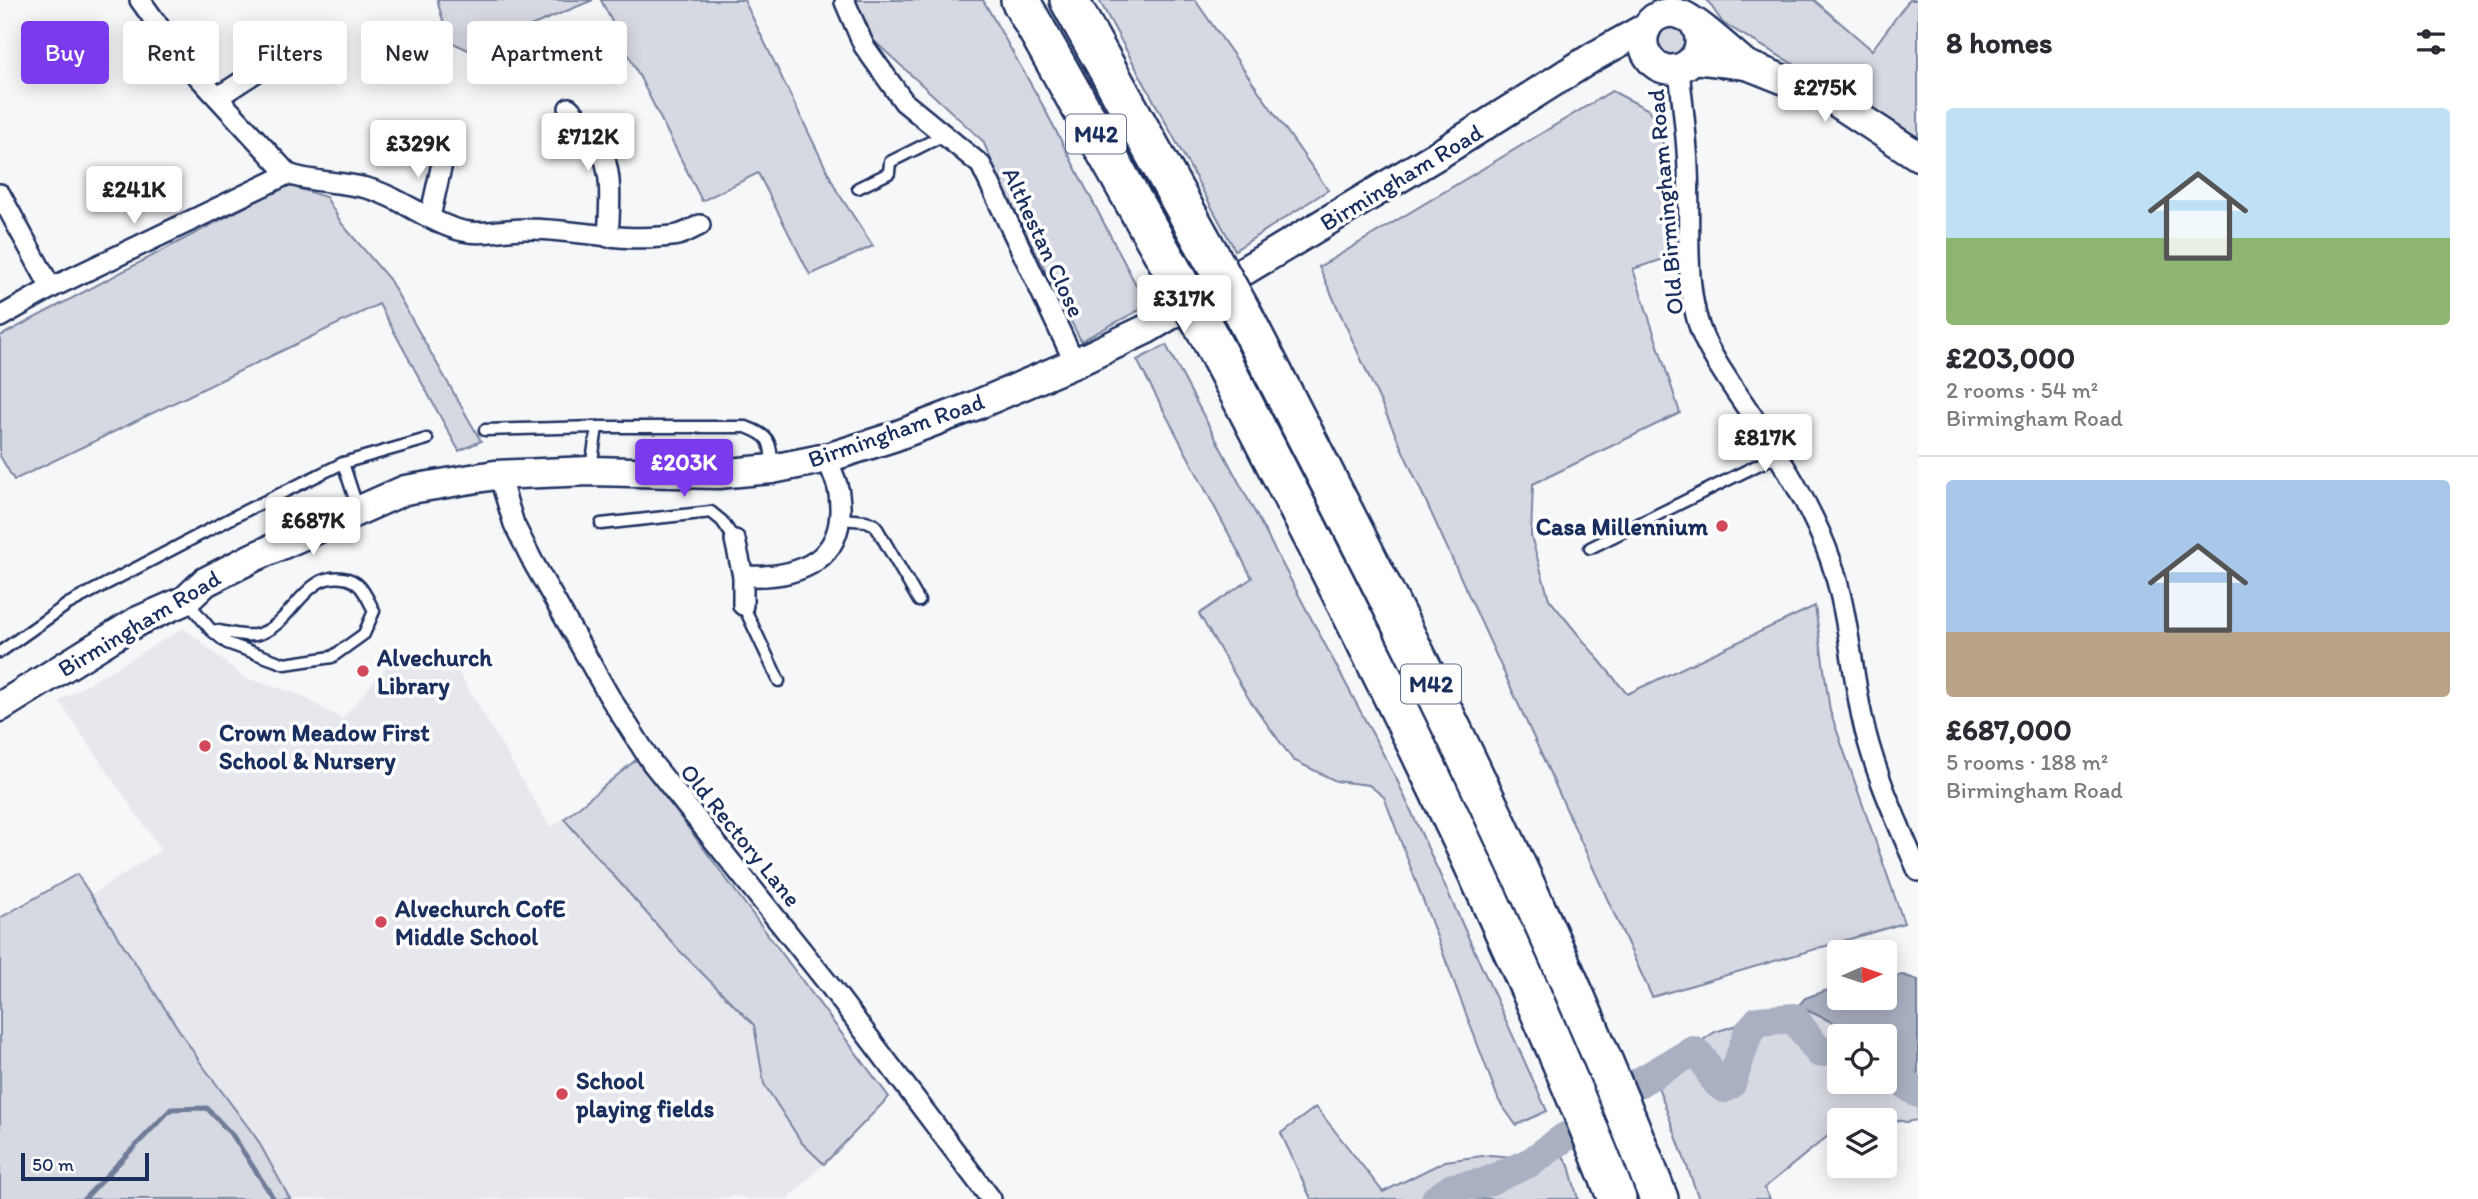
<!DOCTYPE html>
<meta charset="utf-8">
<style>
:root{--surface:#fff;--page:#f7f7f7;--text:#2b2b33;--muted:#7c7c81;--line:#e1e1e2;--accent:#7c3aed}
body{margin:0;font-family:Itim,sans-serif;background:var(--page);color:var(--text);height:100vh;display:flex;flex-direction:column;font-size:26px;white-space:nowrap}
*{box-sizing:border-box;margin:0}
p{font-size:23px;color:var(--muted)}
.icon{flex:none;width:38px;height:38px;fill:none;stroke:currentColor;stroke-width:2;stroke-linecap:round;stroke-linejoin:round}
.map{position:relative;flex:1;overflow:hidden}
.panel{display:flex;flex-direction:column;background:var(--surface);width:560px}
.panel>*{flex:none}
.hud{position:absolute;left:21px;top:21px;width:665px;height:63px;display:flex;gap:14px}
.needle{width:46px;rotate:87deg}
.fabs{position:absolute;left:1827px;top:940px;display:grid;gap:14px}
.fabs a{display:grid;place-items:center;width:70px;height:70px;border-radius:7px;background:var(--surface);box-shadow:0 4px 18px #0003;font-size:35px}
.scale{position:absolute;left:21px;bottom:18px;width:128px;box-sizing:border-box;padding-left:7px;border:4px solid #1b2f5e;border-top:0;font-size:19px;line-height:24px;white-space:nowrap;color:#1b2f5e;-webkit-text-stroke:5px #fff;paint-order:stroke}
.price{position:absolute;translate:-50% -60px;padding:0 16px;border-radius:7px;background:#fff;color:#222;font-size:23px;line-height:46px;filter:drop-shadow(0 2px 4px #0008)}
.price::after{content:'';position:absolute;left:50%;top:42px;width:21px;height:16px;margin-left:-10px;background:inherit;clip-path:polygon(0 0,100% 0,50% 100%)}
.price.current{background:var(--accent);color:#fff}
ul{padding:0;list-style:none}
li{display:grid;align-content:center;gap:14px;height:371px;padding:0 28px}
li+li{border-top:2px solid var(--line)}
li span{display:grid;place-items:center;height:217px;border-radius:7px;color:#555}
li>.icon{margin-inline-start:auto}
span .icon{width:126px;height:126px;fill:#fffc;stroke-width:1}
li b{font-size:30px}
h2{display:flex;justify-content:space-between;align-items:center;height:84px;padding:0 28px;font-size:30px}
.pill{padding:0 24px;border-radius:7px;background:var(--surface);box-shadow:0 4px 18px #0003;font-size:24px;line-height:63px}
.pill.current{background:var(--accent);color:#fff}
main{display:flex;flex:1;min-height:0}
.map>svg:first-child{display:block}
</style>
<main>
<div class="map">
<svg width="1918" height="1199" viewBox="0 0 1918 1199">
<rect width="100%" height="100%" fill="#f6f7f9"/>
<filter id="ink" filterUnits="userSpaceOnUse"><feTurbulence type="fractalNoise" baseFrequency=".0143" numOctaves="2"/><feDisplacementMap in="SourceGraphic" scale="14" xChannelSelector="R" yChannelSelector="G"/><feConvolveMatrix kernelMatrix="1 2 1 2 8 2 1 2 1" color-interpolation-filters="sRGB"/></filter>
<g filter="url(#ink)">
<polygon fill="#e6e8ee" points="184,628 243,677 298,694 342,719 392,660 445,674 458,671 550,827 564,819 678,949 754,1025 764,1084 802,1143 824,1164 787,1199 747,1199 737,1196 712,1199 290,1199 257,1139 200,1062 91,895 161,850 59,701"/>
<g fill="#d6d9e2" stroke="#7884a0" stroke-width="2">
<polygon points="437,0 593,0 470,51 449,41"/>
<polygon points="601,0 744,0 837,191 873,246 810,275 758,173 702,201"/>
<polygon points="852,0 983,0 1042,104 1147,306 1081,341 1004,190 983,141 872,39"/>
<polygon points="1099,0 1195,0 1328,190 1235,250"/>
<polygon points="1707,0 1814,0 1872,50 1909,0 1918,0 1918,137 1723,23"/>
<polygon points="1676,18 1695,47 1664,63 1651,31"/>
<polygon points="1612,91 1649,110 1663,143 1676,255 1633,269 1680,413 1533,484 1531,536 1549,599 1627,694 1815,606 1830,711 1904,923 1652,997 1319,267"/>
<polygon points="287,185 326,197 342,224 389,279 481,441 459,451 379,304 14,480 0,456 0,336"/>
<polygon points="1166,345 1397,780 1547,1111 1516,1125 1499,1101 1384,797 1369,785 1336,781 1293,760 1249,699 1199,614 1252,578 1137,360"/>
<polygon points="637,759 889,1097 824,1164 802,1143 764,1084 754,1025 678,949 564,819"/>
<polygon points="77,874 200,1062 257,1139 290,1199 0,1199 0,918"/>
<polygon points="1798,1006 1862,1036 1839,1036 1839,1082 1885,1082 1885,1047 1918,1063 1918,1120 1906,1122 1858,1112 1848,1120 1839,1120 1839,1127 1764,1188 1770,1199 1699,1199 1653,1073 1715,1032"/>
<polygon points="1316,1107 1383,1192 1445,1161 1490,1155 1513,1157 1552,1137 1569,1166 1578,1199 1311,1199 1281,1133"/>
</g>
<polygon fill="#a9b0c1" stroke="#707c99" stroke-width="2" points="1903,975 1918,980 1918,1075 1904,1068 1885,1049 1885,1036 1862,1036 1798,1006 1805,998 1839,986 1839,998 1885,998 1885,978"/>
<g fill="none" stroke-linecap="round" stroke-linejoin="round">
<polyline stroke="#707c99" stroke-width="5" points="84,1199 171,1109 207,1108 233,1136 274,1199"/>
<g stroke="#a9b0c1" stroke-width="30">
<polyline points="1885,1070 1918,1093"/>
<path d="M 1638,1083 L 1693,1051 C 1709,1059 1708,1079 1724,1088 L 1731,1084 L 1748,1033 L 1758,1021 L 1794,1018 L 1819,1052 L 1839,1051"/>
<polyline points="1436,1199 1452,1188 1484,1183 1531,1162 1565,1137"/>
</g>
<defs>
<g id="service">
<polyline points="858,188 889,173 890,162 944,135"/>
<path d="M 485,430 L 597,427 L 746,427 C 770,436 771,441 772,466"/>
<polyline points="343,463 358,509"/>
<polyline points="591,468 597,427"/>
<polyline points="840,519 866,521 875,525 919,601"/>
<polyline points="601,524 711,512 722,521 735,540"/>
<polyline points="1590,548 1778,455"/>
<path d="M 187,601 L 211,630 L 227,643 L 285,664 L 332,657 L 364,634 L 374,611 C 366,596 361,580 343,578 C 302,572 292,628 255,635 C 242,637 225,631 211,630"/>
<polyline points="743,605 779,681"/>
<polyline points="0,652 68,604 247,510 343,463 427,439"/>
</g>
<g id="minor">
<path d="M 140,0 L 182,59 L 288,174 C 313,183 340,181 366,188 C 401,197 429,223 463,231 C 485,236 506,228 527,229 C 572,229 615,241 660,237 C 666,236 674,237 681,234 C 687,232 694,228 700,225"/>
<polyline points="845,2 864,46 904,102 981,165 1075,363"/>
<path d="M 1679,69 C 1682,102 1687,135 1688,169 C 1691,223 1682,292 1705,341 C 1719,370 1739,395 1756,422 C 1785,465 1814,512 1831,561 C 1848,612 1851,665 1862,717 C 1873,770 1897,821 1918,871"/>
<polyline points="218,97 304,41"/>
<path d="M 569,108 C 576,116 585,124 591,132 C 615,164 610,200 608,237"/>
<polyline points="0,194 51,288"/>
<polyline points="430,217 445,150"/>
<polyline points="0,317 51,288 288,174"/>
<polyline points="495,475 502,485 514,524 533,562 609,696 652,763 830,986 991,1199"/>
<polyline points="735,540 743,576"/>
<path d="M 743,605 L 743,576 C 800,579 848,560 839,494 C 838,482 830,469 827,458"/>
</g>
<g id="secondary">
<path d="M 1694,23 C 1716,58 1668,88 1648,56 C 1642,47 1642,35 1648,25 C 1655,14 1670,10 1682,15 C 1696,20 1732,53 1746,65"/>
<polyline points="1694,59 1747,65 1830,98 1918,156"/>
<polyline points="0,707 138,621 186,600 205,582 254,557 405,490 495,475 590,471 718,474 772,469 827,458 893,437 974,406 1075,363 1147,329 1444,151 1593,57 1647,27"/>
</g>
<g id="motorway">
<polyline points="1020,0 1171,268"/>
<polyline points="1069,0 1208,251"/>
<path d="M 1244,316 C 1393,606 1542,895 1659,1199"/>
<path d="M 1209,336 C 1356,619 1501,902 1617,1199"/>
</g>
</defs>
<use href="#service" stroke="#1b2f5e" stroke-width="15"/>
<use href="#minor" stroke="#1b2f5e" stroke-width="24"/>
<use href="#secondary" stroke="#1b2f5e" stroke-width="33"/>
<use href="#motorway" stroke="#1b2f5e" stroke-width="42"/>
<use href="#service" stroke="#fff" stroke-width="10"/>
<use href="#minor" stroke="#fff" stroke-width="19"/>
<use href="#secondary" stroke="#fff" stroke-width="28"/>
<use href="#motorway" stroke="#fff" stroke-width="37"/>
<defs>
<g id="motorway-bridge">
<polyline points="1208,251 1244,316"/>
<polyline points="1171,268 1209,336"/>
</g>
</defs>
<use href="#motorway-bridge" stroke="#1b2f5e" stroke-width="42" stroke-linecap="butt"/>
<use href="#motorway-bridge" stroke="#fff" stroke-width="37"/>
</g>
</g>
<g fill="#d1495b" stroke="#fff" stroke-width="2.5">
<circle cx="1722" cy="526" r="7"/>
<circle cx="363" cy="671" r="7"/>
<circle cx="205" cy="746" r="7"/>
<circle cx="381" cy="922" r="7"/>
<circle cx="562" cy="1094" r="7"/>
</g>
<g text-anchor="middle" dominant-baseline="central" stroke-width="7" stroke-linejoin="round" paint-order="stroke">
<g fill="#fff" stroke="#5f6d8e" stroke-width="2">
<rect x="1066" y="114.5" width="60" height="39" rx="5"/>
<rect x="1401" y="664.5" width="60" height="39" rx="5"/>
</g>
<g font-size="23" font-weight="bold" fill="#1b2f5e">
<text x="1096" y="134">M42</text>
<text x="1431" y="684">M42</text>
</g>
<g font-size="24" fill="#1b2f5e" stroke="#fff">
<text transform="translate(1401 177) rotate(-31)">Birmingham Road</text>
<text transform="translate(1665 202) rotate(-95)">Old Birmingham Road</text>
<text transform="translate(1044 242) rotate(65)">Althestan Close</text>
<text transform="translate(896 430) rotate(-19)">Birmingham Road</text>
<text transform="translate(139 623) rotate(-31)">Birmingham Road</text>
<text transform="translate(741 835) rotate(51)">Old Rectory Lane</text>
</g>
<g font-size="24" font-weight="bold" fill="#1b2f5e" stroke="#fff" text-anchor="start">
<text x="1708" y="526" text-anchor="end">Casa Millennium</text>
<text x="377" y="657">Alvechurch<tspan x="377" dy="28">Library</tspan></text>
<text x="219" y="732">Crown Meadow First<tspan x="219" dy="28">School &amp; Nursery</tspan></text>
<text x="395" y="908">Alvechurch CofE<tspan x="395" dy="28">Middle School</tspan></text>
<text x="576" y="1080">School<tspan x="576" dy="28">playing fields</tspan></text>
</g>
</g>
</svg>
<div class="fabs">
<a><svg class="needle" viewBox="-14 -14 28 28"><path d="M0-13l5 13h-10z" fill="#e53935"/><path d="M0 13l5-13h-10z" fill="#7c7c81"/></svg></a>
<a><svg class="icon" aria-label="locate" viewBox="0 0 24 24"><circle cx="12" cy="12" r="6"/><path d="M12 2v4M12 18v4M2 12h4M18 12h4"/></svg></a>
<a><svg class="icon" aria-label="layers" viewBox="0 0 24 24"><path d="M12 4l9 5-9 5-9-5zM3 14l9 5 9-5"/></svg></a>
</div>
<div class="scale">50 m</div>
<b class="price" style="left:1825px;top:124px">£275K</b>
<b class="price" style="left:588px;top:173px">£712K</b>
<b class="price" style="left:418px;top:180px">£329K</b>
<b class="price" style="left:134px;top:226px">£241K</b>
<b class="price" style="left:1184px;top:335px">£317K</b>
<b class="price" style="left:1765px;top:474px">£817K</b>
<b class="price current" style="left:684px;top:499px">£203K</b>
<b class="price" style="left:313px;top:557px">£687K</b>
<div class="hud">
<a class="pill current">Buy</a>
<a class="pill">Rent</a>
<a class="pill">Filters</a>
<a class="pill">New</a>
<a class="pill">Apartment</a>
</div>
</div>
<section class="panel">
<h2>8 homes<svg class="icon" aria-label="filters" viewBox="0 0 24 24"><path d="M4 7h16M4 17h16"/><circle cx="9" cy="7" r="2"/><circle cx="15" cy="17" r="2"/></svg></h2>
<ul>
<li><span style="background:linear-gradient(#bfe0f5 60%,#8fb573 0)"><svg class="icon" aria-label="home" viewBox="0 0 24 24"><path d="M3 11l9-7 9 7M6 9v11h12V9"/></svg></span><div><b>£203,000</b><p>2 rooms · 54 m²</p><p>Birmingham Road</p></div></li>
<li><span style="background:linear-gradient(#a9c7e8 70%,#b9a48a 0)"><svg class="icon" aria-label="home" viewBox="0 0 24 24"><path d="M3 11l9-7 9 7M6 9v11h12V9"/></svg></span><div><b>£687,000</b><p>5 rooms · 188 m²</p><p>Birmingham Road</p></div></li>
</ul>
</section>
</main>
